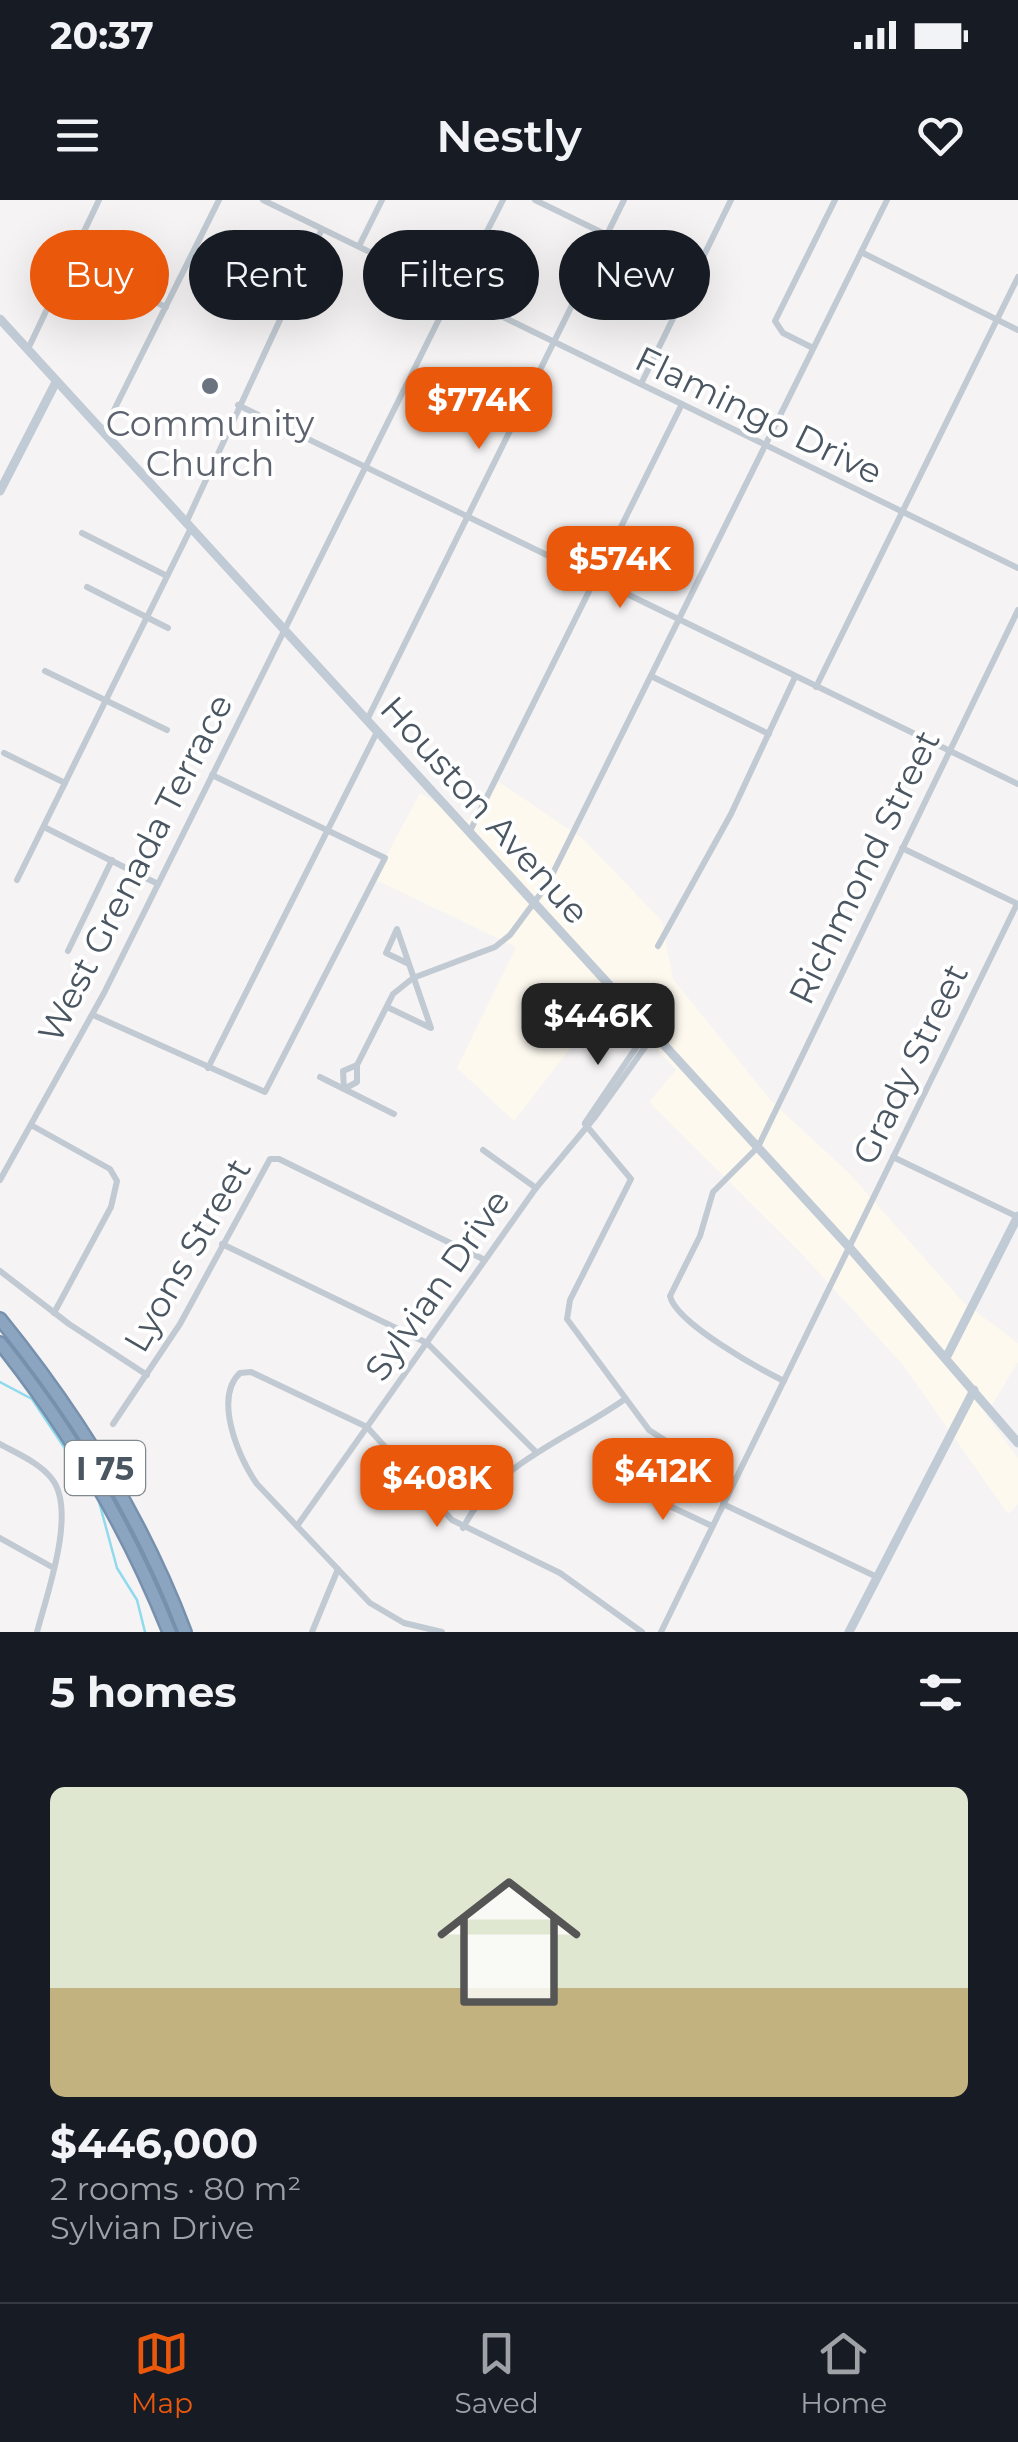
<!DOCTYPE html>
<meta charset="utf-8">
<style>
:root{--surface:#171b24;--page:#242831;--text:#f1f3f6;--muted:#9ea1a6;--line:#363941;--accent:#ea580c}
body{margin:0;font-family:Montserrat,sans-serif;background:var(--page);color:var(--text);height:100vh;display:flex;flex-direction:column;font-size:38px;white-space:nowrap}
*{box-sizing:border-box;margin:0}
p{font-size:32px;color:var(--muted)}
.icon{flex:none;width:55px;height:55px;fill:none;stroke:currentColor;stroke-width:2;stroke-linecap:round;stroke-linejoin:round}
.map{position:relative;height:1432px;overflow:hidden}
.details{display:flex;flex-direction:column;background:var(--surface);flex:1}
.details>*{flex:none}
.guide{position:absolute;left:30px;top:30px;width:960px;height:90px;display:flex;gap:20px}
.price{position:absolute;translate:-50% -85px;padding:0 22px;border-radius:20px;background:var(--accent);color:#fff;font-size:32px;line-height:65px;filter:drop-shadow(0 2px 5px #0008)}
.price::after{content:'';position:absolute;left:50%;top:60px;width:30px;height:22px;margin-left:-15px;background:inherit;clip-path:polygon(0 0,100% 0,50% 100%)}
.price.active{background:#222;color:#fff}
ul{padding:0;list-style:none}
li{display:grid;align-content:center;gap:20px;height:530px;padding:0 50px}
li span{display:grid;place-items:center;height:310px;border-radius:15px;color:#555}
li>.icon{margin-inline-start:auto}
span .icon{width:180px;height:180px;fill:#fffc;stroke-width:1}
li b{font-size:42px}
h2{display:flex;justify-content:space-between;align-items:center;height:120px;padding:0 50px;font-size:42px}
.pill{padding:0 35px;border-radius:45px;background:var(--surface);box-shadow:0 10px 40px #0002;font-size:35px;line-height:90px}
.pill.active{background:var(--accent);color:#fff}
.status{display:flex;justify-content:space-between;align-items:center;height:70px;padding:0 50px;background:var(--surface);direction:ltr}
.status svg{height:28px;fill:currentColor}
header{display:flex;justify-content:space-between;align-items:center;height:130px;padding:0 50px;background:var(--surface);font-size:45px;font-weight:600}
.menu{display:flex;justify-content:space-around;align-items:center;height:140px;border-top:2px solid var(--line);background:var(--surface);font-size:28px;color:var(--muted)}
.menu a{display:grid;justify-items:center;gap:5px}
.menu .active{color:var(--accent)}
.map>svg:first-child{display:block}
</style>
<div class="status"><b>20:37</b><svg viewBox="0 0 49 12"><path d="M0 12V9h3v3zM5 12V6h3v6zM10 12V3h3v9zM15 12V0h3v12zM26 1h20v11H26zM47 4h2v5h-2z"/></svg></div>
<header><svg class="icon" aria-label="menu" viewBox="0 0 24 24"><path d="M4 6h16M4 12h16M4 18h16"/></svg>Nestly<svg class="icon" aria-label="heart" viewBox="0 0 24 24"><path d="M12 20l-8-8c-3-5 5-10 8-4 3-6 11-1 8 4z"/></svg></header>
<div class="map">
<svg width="1018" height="1432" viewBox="0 0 1018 1432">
<rect width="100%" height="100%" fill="#f5f3f3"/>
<polygon fill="#fdf9ef" points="499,582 583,639 662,721 673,779 772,902 849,973 963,1102 1018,1143 1018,1162 986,1215 1018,1258 1018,1304 1008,1314 903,1165 800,1052 649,902 676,870 609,798 514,921 457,868 516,747 374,679 420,593 468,621"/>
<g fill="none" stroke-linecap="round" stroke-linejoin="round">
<polyline stroke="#90daee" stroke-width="2.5" points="0,1182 32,1199 98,1298 117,1368 137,1400 145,1432"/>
<defs>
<g id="highway">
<path d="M 0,1119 C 77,1214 142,1318 185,1432"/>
<path d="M 0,1143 C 70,1231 127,1327 169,1432"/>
</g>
</defs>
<use href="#highway" stroke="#7690ad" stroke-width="16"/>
<g stroke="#c1cad2" stroke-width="6">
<polyline points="263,0 1018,368"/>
<polyline points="535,0 607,35 667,53"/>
<polyline points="359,46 382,0"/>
<polyline points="861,52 1018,130"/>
<polyline points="69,63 166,107"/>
<polyline points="455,94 503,0"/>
<polyline points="813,148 783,133 775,121 835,0"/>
<polyline points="28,149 99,0"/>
<polyline points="641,184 731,0"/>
<polyline points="238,205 1018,584"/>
<polyline points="103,232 219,0"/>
<polyline points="186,323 322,29"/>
<polyline points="82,333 167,376"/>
<polyline points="87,387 168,428"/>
<polyline points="45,471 167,530"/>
<polyline points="651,476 769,534"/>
<polyline points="816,487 1018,77"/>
<polyline points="367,520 624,0"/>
<polyline points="4,553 65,583"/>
<polyline points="44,627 158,684"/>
<polyline points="469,633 682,204"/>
<polyline points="902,648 1018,704"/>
<polyline points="17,680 191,328"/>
<polyline points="658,746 731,614 795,477"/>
<polyline points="68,751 112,660"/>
<polyline points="387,807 431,828 397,729 386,753 409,764"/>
<polyline points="93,815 265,892 385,658 212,575"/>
<polyline points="357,865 343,871 344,889 357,882 357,865 393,794 413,778 495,747 510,735 547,685 887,0"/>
<polyline points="208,868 377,532"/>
<polyline points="320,877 394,914"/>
<polyline points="585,923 648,830"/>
<polyline points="585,924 631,979 570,1100 567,1119 649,1230 733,1284"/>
<polyline points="31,925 110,969 117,981 111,1007 54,1113"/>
<polyline points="483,950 536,988"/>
<polyline points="893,957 1018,1017"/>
<polyline points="0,980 104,793 452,93"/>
<polyline points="222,1044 427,1143 536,1252"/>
<polyline points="0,1071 69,1124 147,1175"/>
<path d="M 784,1181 C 758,1168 676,1123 670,1096 L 700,1036 L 713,992 L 758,947 L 1018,410"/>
<polyline points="113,1224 180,1124 270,959 279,959 485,1060"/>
<path d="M 0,1244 C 18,1254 40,1263 52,1279 C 77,1311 47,1394 37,1432"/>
<polyline points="629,1287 712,1326"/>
<polyline points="723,1304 877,1377"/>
<polyline points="297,1326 536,988 595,917 653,836"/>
<path d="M 463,1328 C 497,1261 568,1240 625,1199"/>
<polyline points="0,1338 52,1367"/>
<polyline points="312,1432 338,1369"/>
<path d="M 442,1432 L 404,1423 L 370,1403 L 257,1284 C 239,1259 213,1198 240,1173 L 251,1172 L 367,1227 L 452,1320 L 560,1373 L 642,1432"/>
<polyline points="661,1432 1017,704"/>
</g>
<g stroke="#c1cbd6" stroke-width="9">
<polyline points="0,119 849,1047 1018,1243"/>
<polyline points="0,291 56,182"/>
<polyline points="947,1156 1018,1016"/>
<polyline points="849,1432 974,1190"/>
</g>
<use href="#highway" stroke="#8ba5c1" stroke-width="11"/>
</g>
<circle fill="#6b7280" stroke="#fff" stroke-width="4" cx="210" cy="186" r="10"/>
<g text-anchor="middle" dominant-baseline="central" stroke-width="8" stroke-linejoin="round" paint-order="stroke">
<rect fill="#fff" stroke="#808990" stroke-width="2.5" x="65" y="1241" width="80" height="54" rx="8"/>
<g font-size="32" font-weight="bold" fill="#4a5661">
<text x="105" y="1268">I 75</text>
</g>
<g font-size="35" fill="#4a5661" stroke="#fff">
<text transform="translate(759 215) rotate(26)">Flamingo Drive</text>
<text transform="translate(485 610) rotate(48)">Houston Avenue</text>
<text transform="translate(864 667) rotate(-64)">Richmond Street</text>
<text transform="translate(135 668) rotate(-63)">West Grenada Terrace</text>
<text transform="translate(910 864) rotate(-64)">Grady Street</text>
<text transform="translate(187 1055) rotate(-60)">Lyons Street</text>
<text transform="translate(437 1085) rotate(-55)">Sylvian Drive</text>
</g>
<g font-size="35" fill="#5b616d" stroke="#fff">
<text x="210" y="223">Community<tspan x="210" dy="40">Church</tspan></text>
</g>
</g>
</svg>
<b class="price" style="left:479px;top:252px">$774K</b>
<b class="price" style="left:620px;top:411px">$574K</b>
<b class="price active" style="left:598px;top:868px">$446K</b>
<b class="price" style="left:663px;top:1323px">$412K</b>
<b class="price" style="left:437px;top:1330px">$408K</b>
<div class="guide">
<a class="pill active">Buy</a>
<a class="pill">Rent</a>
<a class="pill">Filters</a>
<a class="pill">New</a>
</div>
</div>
<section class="details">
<h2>5 homes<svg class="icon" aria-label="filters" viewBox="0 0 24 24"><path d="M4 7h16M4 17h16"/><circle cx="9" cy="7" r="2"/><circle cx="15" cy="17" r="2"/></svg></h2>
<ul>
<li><span style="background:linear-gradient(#dfe7d0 65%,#c2b280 0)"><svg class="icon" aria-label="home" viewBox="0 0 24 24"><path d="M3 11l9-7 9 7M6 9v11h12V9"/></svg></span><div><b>$446,000</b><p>2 rooms · 80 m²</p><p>Sylvian Drive</p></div></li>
</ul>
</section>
<nav class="menu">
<a class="active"><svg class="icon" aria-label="map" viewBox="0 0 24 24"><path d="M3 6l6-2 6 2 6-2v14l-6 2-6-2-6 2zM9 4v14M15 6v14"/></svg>Map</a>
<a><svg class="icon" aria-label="saved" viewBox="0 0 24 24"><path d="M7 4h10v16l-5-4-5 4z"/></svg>Saved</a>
<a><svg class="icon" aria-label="home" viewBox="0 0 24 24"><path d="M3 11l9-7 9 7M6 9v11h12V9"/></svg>Home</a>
</nav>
